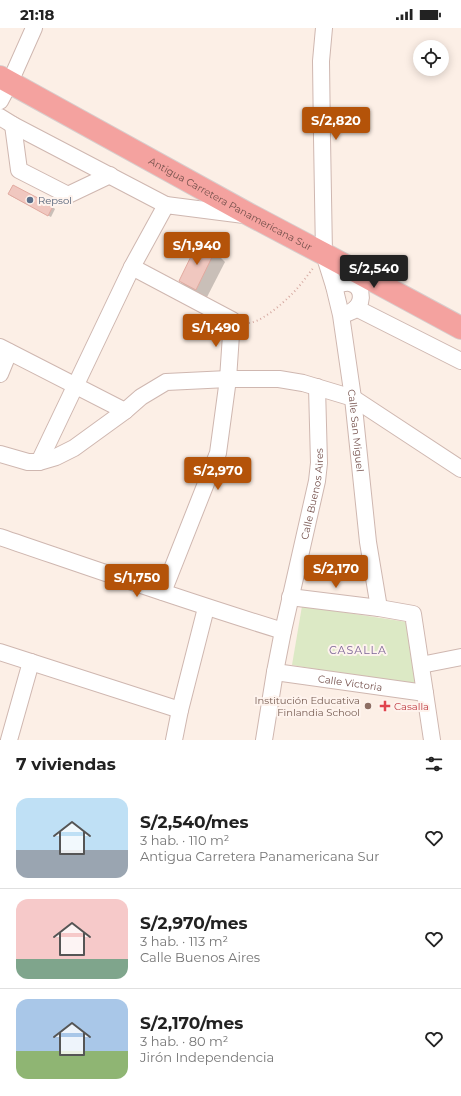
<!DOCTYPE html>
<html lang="es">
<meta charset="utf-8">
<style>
:root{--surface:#fff;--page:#f2f2f2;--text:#222;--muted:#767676;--line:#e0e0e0;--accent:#b45309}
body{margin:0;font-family:Montserrat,sans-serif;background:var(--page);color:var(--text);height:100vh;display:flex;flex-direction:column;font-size:15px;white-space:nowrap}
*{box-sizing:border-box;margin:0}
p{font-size:13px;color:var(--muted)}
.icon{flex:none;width:22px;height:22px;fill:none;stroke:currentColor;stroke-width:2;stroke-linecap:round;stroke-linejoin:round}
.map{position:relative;height:712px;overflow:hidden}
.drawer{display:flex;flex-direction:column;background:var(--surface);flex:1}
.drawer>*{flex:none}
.controls{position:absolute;left:413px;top:12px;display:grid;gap:8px}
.controls a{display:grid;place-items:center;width:36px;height:36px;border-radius:50%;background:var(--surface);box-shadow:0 2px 10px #0003;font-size:20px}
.price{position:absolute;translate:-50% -34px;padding:0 9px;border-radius:4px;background:var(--accent);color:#fff;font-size:13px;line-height:26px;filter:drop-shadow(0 1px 2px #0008)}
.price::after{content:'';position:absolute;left:50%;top:24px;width:12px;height:9px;margin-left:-6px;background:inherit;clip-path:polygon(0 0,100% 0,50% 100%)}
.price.current{background:#222;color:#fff}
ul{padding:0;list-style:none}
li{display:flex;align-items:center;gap:12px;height:100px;padding:0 16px}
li+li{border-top:1px solid var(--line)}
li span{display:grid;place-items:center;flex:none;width:112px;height:80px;border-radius:12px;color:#555}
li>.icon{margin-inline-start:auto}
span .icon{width:48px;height:48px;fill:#fffc;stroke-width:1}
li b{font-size:17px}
h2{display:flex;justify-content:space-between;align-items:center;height:48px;padding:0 16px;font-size:17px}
.status{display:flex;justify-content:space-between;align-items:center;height:28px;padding:0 20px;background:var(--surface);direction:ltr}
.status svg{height:11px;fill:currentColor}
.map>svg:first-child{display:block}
</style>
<div class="status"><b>21:18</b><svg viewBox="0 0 49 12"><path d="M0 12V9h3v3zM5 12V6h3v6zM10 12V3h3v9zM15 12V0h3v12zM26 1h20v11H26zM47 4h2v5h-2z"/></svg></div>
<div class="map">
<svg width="461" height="712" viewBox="0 0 461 712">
<rect width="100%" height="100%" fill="#fcefe6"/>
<polygon fill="#dce9c5" points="302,578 407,594 417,659 292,637"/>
<g fill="#0003">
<polygon points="13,158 53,179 55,181 51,189 11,168 9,166"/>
<polygon points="199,216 215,224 225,234 206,271 190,263 180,253"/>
</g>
<g fill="#f0c7bf" stroke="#e2aaa0">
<polygon points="13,157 53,178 48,188 8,166"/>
<polygon points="198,214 215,223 196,262 179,253"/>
</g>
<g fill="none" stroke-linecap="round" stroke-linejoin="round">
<defs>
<g id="minor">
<path id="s1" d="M 324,0 L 321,33 L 322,110 L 324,226 L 334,258 L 341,287 L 353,370 L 368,514 L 379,580"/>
<polyline points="0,73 10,54 34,0"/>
<polyline points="0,89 13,97 166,177"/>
<polyline points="13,97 19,142 68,167 110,147"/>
<polyline points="132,239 232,292 228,351 218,425 163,564"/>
<path d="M 334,258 C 339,257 344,254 350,255 C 362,257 364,272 356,280 C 354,282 351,284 348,285"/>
<polyline points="356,280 461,333"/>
<polyline points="0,319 125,383"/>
<polyline points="0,346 9,324"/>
<polyline points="0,426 28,434 39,434 56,429 74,420 125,383 141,369 166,354 228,351 279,351 303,355 353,370 461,441"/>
<polyline points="39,434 132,239 166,177 244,187"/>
<path d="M 0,509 C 94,541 188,574 283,603"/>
<polyline points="290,569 379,580 413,586 425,665 432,712"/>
<polyline points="0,624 180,682"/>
<polyline points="421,637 461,629"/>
<path id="s2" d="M 275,644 L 425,665"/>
<polyline points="9,712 31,634"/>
<polyline points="174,712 180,682 206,580"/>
<path id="s3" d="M 264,712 L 275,644 L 283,603 L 317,453 L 319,435 L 317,359"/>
</g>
<g id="highway">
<path id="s4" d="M 0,49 L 252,188 L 324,226 L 461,300"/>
</g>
</defs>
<use href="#minor" stroke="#cfb7b0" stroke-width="18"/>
<use href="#highway" stroke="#d8cecd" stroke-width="24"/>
<path stroke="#d5aaa2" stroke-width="2" stroke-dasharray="1 3" stroke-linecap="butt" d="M 245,295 C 259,297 283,275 292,266 C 300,258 307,248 314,239"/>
<use href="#minor" stroke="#fff" stroke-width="16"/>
<use href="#highway" stroke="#f4a29f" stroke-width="22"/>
</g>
<circle fill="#5c6f8a" stroke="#fef3ed" stroke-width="1.5" cx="30" cy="172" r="4"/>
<circle fill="#8d6e63" stroke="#fef3ed" stroke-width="1.5" cx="368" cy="678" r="4"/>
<path fill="#e0444e" stroke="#fef3ed" stroke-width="1.5" d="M383 672h4v4h4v4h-4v4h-4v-4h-4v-4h4z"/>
<g text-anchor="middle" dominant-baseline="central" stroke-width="4" stroke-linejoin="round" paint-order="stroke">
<g font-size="10" fill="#4e5e75" stroke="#fef3ed" text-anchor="start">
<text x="38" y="172">Repsol</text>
</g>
<g font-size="10" fill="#75514c" stroke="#fef3ed">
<text stroke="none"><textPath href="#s4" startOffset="263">Antigua Carretera Panamericana Sur</textPath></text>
<text stroke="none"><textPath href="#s1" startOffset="406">Calle San Miguel</textPath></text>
<text stroke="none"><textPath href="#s3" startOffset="251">Calle Buenos Aires</textPath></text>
<text stroke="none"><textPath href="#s2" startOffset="76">Calle Victoria</textPath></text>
</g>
<g font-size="10" fill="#785e54" stroke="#fef3ed" text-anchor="end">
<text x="360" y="672">Institución Educativa<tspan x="360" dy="12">Finlandia School</tspan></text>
</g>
<g font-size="10" fill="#be3a42" stroke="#fef3ed" text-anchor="start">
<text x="394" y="678">Casalla</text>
</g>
<g font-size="11" letter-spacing="1" fill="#7d6798" stroke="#fef3ed">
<text x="358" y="622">CASALLA</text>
</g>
</g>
</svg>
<div class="controls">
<a><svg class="icon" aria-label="locate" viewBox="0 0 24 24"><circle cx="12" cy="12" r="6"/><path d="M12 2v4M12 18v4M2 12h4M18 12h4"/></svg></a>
</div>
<b class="price" style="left:336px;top:113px">S/2,820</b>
<b class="price" style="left:197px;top:238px">S/1,940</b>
<b class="price current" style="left:374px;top:261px">S/2,540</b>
<b class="price" style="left:216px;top:320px">S/1,490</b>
<b class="price" style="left:218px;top:463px">S/2,970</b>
<b class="price" style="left:336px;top:561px">S/2,170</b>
<b class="price" style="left:137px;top:570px">S/1,750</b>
</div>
<section class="drawer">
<h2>7 viviendas<svg class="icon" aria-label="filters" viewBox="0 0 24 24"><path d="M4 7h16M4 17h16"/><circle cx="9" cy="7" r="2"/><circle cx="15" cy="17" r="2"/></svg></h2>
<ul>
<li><span style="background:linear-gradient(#bfe0f5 65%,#9aa5b1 0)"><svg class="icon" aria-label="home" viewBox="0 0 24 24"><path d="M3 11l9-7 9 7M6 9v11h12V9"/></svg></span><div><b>S/2,540/mes</b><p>3 hab. · 110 m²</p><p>Antigua Carretera Panamericana Sur</p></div><svg class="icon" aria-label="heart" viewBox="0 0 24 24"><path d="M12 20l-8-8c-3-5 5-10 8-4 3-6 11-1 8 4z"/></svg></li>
<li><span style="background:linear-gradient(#f6c9c9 75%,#7fa58c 0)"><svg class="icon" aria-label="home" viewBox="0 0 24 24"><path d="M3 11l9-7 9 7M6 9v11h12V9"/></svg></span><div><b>S/2,970/mes</b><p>3 hab. · 113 m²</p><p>Calle Buenos Aires</p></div><svg class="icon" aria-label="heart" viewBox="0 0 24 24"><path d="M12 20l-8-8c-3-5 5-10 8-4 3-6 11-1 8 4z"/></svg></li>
<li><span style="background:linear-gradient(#a9c7e8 65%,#8fb573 0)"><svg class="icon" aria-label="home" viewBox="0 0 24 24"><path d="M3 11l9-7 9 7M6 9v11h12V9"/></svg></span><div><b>S/2,170/mes</b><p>3 hab. · 80 m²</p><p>Jirón Independencia</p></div><svg class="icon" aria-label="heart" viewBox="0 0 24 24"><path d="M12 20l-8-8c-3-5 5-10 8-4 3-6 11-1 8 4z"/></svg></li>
</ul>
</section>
